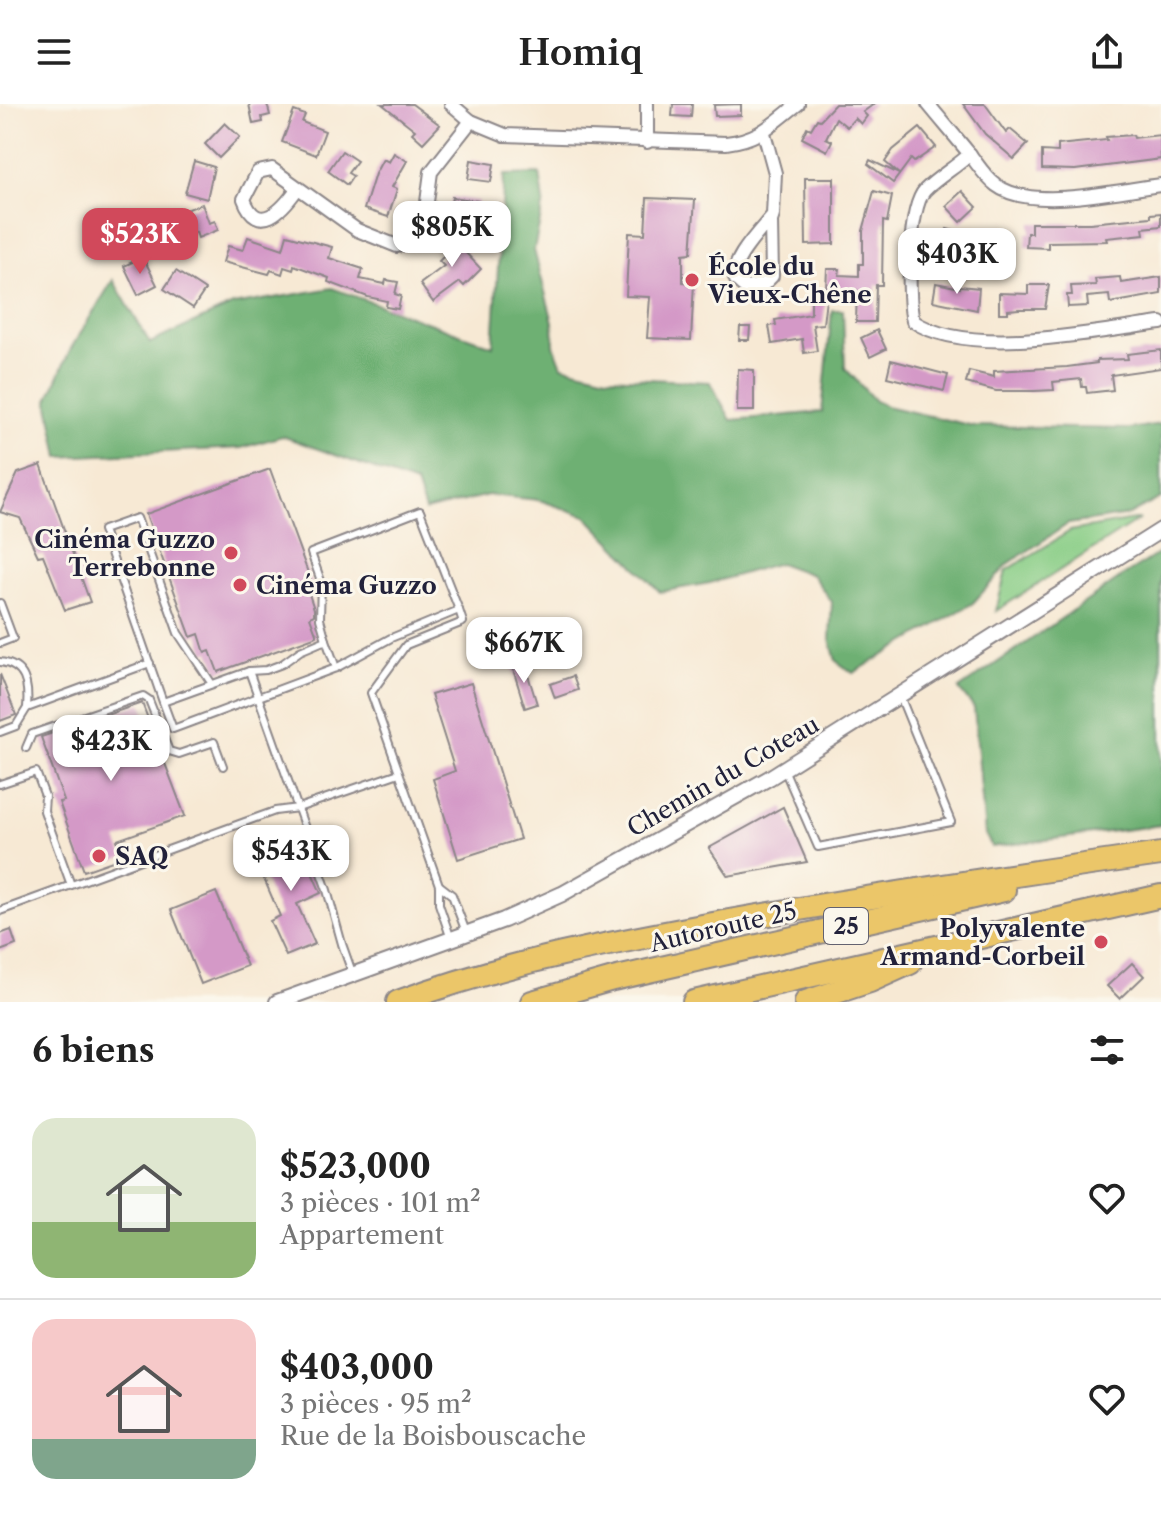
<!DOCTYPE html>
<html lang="fr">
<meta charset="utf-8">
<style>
:root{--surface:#fff;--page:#f2f2f2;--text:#222;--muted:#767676;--line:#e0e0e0;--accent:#d1495b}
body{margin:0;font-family:"Libre Caslon Text",serif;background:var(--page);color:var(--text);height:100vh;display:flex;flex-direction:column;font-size:30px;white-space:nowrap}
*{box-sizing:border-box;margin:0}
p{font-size:26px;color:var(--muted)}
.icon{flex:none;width:44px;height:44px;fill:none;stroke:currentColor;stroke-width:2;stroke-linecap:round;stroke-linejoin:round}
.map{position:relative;height:898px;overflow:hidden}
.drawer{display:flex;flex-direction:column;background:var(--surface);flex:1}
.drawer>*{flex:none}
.price{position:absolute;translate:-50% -68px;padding:0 18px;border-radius:16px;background:#fff;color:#222;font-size:26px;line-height:52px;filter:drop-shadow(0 2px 4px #0008)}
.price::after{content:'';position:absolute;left:50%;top:48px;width:24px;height:18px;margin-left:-12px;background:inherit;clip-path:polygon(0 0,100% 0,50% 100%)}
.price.active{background:var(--accent);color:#fff}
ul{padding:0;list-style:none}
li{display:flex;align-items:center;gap:24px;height:200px;padding:0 32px}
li+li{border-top:2px solid var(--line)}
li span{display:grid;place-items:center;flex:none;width:224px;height:160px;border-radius:24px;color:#555}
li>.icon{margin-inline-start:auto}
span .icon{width:96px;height:96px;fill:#fffc;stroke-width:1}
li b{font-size:34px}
h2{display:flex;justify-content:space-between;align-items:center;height:96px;padding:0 32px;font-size:34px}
header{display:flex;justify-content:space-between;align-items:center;height:104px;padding:0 32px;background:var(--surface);font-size:36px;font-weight:600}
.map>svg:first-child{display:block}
</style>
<header><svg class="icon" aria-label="menu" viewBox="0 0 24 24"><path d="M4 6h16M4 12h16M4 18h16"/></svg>Homiq<svg class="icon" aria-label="share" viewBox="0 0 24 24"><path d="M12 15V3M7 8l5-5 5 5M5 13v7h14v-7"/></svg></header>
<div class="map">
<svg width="1161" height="898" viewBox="0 0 1161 898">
<rect width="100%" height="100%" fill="#fbf7ec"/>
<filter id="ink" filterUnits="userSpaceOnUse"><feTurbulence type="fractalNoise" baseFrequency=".0125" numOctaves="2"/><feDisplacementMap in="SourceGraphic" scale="16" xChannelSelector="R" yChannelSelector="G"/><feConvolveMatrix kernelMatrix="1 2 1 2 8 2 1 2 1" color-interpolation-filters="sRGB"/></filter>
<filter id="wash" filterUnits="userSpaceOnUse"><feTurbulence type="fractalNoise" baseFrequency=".006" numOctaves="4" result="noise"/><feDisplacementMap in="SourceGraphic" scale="32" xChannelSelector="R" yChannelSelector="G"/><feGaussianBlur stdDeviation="1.8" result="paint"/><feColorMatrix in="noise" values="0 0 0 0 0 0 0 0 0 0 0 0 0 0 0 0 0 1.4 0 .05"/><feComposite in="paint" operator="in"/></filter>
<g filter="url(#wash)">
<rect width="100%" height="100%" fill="#f7e9d4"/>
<polygon fill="#89cd86" stroke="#567860" stroke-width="2" points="1140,415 996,507 1006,467 1070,427"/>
<g fill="#6eb073" stroke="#486957" stroke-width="2">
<polygon points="540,70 544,98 534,146 553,218 554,241 562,262 607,273 710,278 731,316 822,308 832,206 843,206 845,264 875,297 886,302 974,322 1129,325 1161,320 1161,394 1129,411 1068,420 1008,460 973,499 853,569 836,557 830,535 832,498 812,471 779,459 710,479 660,488 586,412 539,396 488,391 425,407 416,380 282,332 241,344 59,353 48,296 70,246 113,176 150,239 233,201 332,184 493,242 504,71"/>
<polygon points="1161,448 1161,721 992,743 985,730 974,604 959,585 1126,470"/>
</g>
<g id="blocks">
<g fill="#d499c7">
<polygon points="249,0 267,0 270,11 262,13 263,18 253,20"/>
<polygon points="382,0 412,0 440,21 423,39 412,29 415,26"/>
<polygon points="673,0 692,0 691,13 672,12"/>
<polygon points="741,0 741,11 715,12 714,1"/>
<polygon points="835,0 874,0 863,8 867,12 861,20 855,14 847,23 836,14 826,34 832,37 827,47 802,34 807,23 811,25 817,15 820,16"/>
<polygon points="963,0 985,0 1006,29 1010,25 1028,40 1014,55 985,30"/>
<polygon points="294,7 305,11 302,18 325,27 316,51 282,38"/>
<polygon points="225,19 240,33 219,54 205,40"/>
<polygon points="920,24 936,43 914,58 911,55 893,79 868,60 870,56 899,70 885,58 893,46"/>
<polygon points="1133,31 1134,34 1160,31 1161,55 1075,66 1042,65 1042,47 1058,48 1058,41 1107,36 1106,33"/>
<polygon points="342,47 357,57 348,69 353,72 347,81 328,67"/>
<polygon points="394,49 407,57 392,83 397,85 388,113 364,105 375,70 383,55 389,58"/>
<polygon points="471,56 494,60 491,78 468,75"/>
<polygon points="194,57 214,63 207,95 185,89"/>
<polygon points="805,74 834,74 834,140 806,141"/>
<polygon points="874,87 892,92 887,118 883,117 882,181 876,181 875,218 856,218 857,186 826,185 827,165 840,165 839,171 859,172 859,160 863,160 863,127"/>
<polygon points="962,87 977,103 961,118 946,102"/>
<polygon points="452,93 478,97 477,107 473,106 471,121 448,118"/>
<polygon points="647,94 695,96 691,149 683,150 683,178 694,179 691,236 647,234 650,193 626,192 629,129 645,130"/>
<polygon points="202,100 209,119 215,117 218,126 198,134 196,128 189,130 180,108"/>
<polygon points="1161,109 1161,122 1143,124 1144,130 1106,134 1107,137 1048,138 1048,144 1026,143 1027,129 1031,129 1031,119 1090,119 1151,113 1151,110"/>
<polygon points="459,125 469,136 464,140 469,144 465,148 481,165 464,182 460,178 433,198 420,180 444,162 439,157 453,143 448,137"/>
<polygon points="947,125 969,131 964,148 959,147 957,153 941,148"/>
<polygon points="287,131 332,143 329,154 363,165 360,175 385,180 386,176 398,178 395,190 401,192 398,205 386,203 387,197 368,193 328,178 329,174 294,161 293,166 284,163 282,170 271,166 269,170 223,158 228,142 243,146 248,133 283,145"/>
<polygon points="143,153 157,181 138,191 124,162"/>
<polygon points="176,167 205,186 193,204 164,185"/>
<polygon points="1120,173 1121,179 1161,173 1161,190 1110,199 1109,191 1087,193 1088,202 1068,203 1067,191 1072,191 1071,182 1096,181 1095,175"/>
<polygon points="936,179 960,184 960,182 979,184 977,206 933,197"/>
<polygon points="1028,181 1049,181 1045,205 1019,205 1008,206 1008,209 999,209 999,189 1028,190"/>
<polygon points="811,186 827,186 823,220 813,221 817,247 804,249 802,235 772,240 769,222 776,221 775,216 811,210"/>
<polygon points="740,223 750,223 749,236 739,236"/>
<polygon points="877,226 886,245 870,253 861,234"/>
<polygon points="1161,246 1161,264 1111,271 1113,286 1087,289 1086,283 1082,283 1081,275 1053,278 1054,286 1034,287 996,287 966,279 969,267 994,273 994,267 1067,263 1097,259 1097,256 1128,255 1127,250"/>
<polygon points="891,256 948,271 944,287 887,273"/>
<polygon points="738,265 754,266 754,307 737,307"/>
<polygon points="41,361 90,498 65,506 43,451 38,452 20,414 0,408 18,369"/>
<polygon points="270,365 315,488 309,490 314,505 314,511 310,513 317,532 218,568 210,547 205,549 199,530 191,533 146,410"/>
<polygon points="524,558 537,600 525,604 512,562"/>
<polygon points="0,570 16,611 0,617"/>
<polygon points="573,572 578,586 555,594 550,580"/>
<polygon points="471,579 520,735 458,755 433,675 455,667 431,591"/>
<polygon points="142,599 185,712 117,736 124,753 84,767 59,698 64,697 41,633"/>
<polygon points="783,703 807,758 728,772 709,744"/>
<polygon points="295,730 321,789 297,800 315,840 286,852 270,817 280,812 262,770 276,764 267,742"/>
<polygon points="216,788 247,862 201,880 171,806"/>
<polygon points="11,826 16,841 0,847 0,830"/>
<polygon points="1132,859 1144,872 1120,895 1107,882"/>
</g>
</g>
</g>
<g filter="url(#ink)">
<use href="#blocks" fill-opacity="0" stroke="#8c8688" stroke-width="2"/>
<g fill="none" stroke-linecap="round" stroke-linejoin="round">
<defs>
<g id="service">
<polyline points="0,499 13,534 0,539"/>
<polyline points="326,536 320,515 321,477 311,449 420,407 459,506 391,534 336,564"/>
<path d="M 0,558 C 26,561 29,581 27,604"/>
<polyline points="249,567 327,786 342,840 353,871"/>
<polyline points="163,598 249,567 266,566 282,560 300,547 326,536 336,564 173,625 163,598 103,426 137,414 178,529 212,580"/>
<polyline points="0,628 16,622 27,604 150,559"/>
<polyline points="26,644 32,630 143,592 149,596 169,647 179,650 214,638 223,662"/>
<polyline points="784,665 818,743 951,718 900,592"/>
<polyline points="0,680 36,668 45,692 44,707 71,781"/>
<polyline points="439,781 452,791 466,828"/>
<polyline points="0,807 275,707 298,704 399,669"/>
<polyline points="451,835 439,800 439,781 371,589 406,541 463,518 459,506"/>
</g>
<g id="minor">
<path d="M 451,0 L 471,17 L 505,31 L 726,39 C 760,35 772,20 798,0"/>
<path d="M 928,0 C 941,16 955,32 968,48 C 977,59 984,72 996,81 C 1031,108 1119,86 1161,81"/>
<path d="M 764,29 L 775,69 L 773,111 L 771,117 L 772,172 L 764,180 L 746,184 C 745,184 737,176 736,176 C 727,159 763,124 773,111"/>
<polyline points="647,38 647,0"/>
<path d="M 970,50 C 956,63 938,73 925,86 C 908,104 907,193 913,217 C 969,255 1096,227 1161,219"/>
<path d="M 297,85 C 283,105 258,133 244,95 L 258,68 L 272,65 L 357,126 L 397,142 L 406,140 L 416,131 L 425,113 L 431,68 L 471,17"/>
</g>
<polyline id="tertiary" points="277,898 504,816 562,790 769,674 1161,426"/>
<g id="motorway">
<path d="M 398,898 C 508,857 620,837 735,816 C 876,791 1019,770 1161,750"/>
<polyline points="532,898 613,875 1004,786"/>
<polyline points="694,898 1161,792"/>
<polyline points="806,898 870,877 910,859"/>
</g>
</defs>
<use href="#service" stroke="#8c8688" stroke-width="10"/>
<use href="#minor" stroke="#8c8688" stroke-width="16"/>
<use href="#tertiary" stroke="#8c8688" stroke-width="18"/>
<use href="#motorway" stroke="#8c8688" stroke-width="26"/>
<use href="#service" stroke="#fff" stroke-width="6"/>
<use href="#minor" stroke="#fff" stroke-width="12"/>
<use href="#tertiary" stroke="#fff" stroke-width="14"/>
<use href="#motorway" stroke="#ebc669" stroke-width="22"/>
</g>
</g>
<g fill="#d1495b" stroke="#fbf7ec" stroke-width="3">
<circle cx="692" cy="176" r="8"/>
<circle cx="231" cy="449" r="8"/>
<circle cx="240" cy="481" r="8"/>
<circle cx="99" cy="752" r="8"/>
<circle cx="1101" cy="838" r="8"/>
</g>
<g text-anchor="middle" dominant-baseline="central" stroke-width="6" stroke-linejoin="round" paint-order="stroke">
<rect fill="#fbf7ec" stroke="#636270" stroke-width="2" x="824" y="804" width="44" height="36" rx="6"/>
<g font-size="22" font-weight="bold" fill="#22223b">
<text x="846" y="822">25</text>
</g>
<g font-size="24" font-weight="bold" fill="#22223b" stroke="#fbf7ec" text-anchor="start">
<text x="708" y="162">École du<tspan x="708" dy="28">Vieux-Chêne</tspan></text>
<text x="215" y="435" text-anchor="end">Cinéma Guzzo<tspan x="215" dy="28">Terrebonne</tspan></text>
<text x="256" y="481">Cinéma Guzzo</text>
<text x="115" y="752">SAQ</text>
<text x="1085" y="824" text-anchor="end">Polyvalente<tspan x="1085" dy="28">Armand-Corbeil</tspan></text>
</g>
<g font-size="24" fill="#22223b" stroke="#fbf7ec">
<text transform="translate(723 672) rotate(-30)">Chemin du Coteau</text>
<text transform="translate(723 823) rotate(-13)">Autoroute 25</text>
</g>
</g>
</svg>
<b class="price" style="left:452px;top:165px">$805K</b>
<b class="price active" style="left:140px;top:172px">$523K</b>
<b class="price" style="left:957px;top:192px">$403K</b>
<b class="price" style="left:524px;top:581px">$667K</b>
<b class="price" style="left:111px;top:679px">$423K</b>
<b class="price" style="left:291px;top:789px">$543K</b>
</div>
<section class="drawer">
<h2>6 biens<svg class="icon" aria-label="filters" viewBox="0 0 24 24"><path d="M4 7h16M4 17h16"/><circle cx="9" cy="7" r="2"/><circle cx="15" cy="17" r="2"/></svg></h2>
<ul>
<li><span style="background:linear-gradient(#dfe7d0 65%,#8fb573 0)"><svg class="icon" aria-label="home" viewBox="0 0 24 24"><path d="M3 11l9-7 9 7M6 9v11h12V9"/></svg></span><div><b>$523,000</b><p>3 pièces · 101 m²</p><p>Appartement</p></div><svg class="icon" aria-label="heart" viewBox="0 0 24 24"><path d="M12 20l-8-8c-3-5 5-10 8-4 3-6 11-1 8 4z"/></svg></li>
<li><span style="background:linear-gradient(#f6c9c9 75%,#7fa58c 0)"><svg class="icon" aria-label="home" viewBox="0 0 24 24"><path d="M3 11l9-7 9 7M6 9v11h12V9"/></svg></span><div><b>$403,000</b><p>3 pièces · 95 m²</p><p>Rue de la Boisbouscache</p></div><svg class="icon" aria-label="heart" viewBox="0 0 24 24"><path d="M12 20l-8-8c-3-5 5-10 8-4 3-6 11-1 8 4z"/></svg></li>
</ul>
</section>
